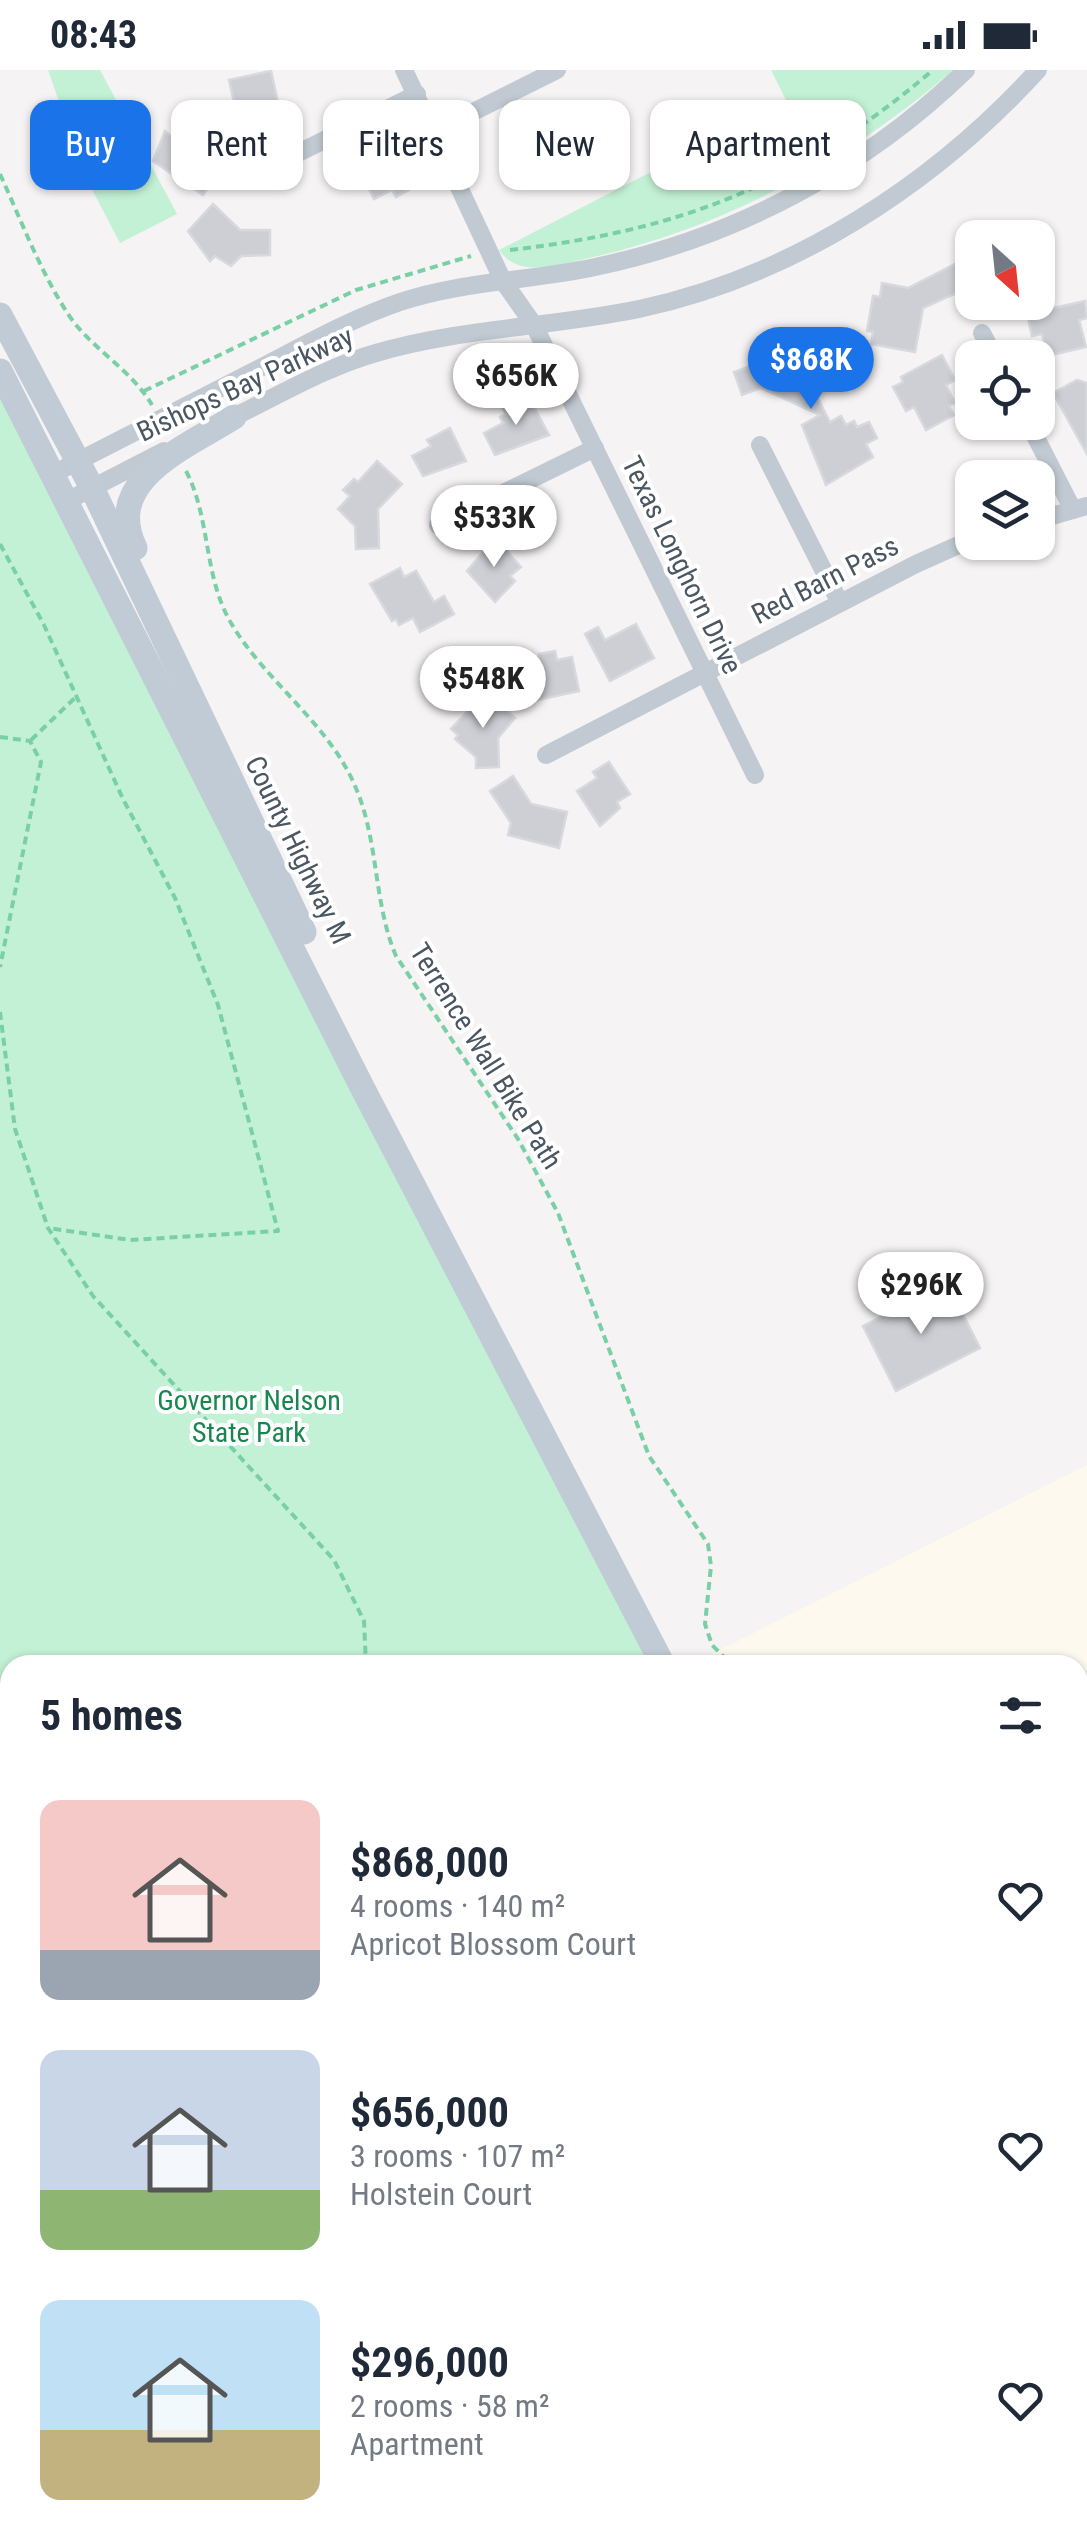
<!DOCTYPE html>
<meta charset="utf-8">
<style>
:root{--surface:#fff;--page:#f2f2f3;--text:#1f2937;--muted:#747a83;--accent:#1a73e8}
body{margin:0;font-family:"Roboto Condensed",sans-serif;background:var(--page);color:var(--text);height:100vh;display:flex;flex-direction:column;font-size:38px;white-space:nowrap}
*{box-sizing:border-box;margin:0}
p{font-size:32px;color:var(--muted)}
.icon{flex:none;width:55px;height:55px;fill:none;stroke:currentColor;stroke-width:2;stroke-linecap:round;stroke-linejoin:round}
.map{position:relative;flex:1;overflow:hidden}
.sheet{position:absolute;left:0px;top:1585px;width:1088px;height:892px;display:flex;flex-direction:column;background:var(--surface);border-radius:30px 30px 0 0;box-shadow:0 2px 8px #0004}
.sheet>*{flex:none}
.banner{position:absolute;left:30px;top:30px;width:1028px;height:90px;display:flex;gap:20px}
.needle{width:65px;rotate:153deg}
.buttons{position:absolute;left:955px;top:150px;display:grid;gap:20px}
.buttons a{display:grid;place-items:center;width:100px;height:100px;border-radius:20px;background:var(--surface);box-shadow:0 2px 8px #0004;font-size:50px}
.price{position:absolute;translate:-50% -85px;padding:0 22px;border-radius:35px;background:#fff;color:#222;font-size:32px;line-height:65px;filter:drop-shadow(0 2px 5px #0008)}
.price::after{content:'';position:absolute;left:50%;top:60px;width:30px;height:22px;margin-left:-15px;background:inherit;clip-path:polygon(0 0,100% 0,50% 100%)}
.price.on{background:var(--accent);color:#fff}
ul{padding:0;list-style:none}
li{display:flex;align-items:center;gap:30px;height:250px;padding:0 40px}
li span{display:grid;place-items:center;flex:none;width:280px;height:200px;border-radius:20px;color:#555}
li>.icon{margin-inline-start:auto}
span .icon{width:120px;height:120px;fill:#fffc;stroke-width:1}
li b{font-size:42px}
h2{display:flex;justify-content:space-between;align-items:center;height:120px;padding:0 40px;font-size:42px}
.chip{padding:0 35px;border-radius:20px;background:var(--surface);box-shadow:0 2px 8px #0004;font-size:35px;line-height:90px}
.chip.on{background:var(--accent);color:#fff}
.status{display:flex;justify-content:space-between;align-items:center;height:70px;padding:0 50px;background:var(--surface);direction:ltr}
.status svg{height:28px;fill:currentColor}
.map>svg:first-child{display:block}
</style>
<div class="status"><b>08:43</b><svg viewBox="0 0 49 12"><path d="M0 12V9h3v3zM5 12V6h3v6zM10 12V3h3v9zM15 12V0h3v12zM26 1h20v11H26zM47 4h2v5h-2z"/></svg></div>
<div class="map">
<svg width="1087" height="2476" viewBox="0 0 1087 2476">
<rect width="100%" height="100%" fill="#f5f3f3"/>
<polygon fill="#fdf9ef" points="1087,1395 1087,2349 1078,2333 1078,1595 690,1595"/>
<g fill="#c3f1d5">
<polygon points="48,0 100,0 177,144 120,173 85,106"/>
<path d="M 771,0 L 953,0 C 849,90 724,158 589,188 C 557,195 519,209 499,180 L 787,32 Z"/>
<polygon points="0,312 654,1595 10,1595 10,2468 1078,2468 1078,2431 1087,2448 1087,2476 0,2476"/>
</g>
<g fill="#cdcfd5" stroke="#d7d9de" stroke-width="2.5">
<polygon points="271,1 281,46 239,55 229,10"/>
<polygon points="185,46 214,67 196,93 215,107 203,125 153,91 165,61 171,66"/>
<polygon points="398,68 419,106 405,113 409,120 396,127 392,120 374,129 366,113 358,117 346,95"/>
<polygon points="213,134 240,160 270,160 270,185 241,186 231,196 215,186 210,191 188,161"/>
<polygon points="972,191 972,216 923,238 915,282 871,274 873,262 867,261 873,226 880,227 882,213 908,218 957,193"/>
<polygon points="1085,231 1087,248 1079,250 1086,277 1047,286 1042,264 1032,266 1027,244"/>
<polygon points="781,269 796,276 789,291 825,307 816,325 830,352 841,346 846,355 854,351 857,357 869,352 877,368 866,374 873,387 826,415 802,355 820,345 761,318 742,325 734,302 762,292 761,288 774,283"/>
<polygon points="942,285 955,310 946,315 955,333 949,336 954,345 926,360 914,337 906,341 893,317 903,312 901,307"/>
<polygon points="1077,310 1087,313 1087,384 1053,323"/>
<polygon points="514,326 520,339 532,333 549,365 495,385 484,363 503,353 500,347 506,344 500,333"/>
<polygon points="450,358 466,391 423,406 412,386 431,376 427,370"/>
<polygon points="377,391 402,414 378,439 379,478 356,479 355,456 338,439 350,426 343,420 354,409 358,412"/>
<polygon points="495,468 521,497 510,506 515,511 495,532 467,501"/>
<polygon points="400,498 404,507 416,501 434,532 444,526 454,544 420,562 413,548 399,555 396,549 392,551 370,514"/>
<polygon points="636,554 654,588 610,611 585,564 598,557 605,570"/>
<polygon points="555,581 557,590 572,587 579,621 528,632 522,606 536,603 539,584"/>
<polygon points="485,623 515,648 498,668 499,697 476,698 476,687 455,669 458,665 451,659"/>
<polygon points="609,692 630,724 617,732 620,738 600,756 577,721 597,708 593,702"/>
<polygon points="513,706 531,734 567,742 559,778 508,765 511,753 490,721"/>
<polygon points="947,1213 980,1278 896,1321 863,1256"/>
</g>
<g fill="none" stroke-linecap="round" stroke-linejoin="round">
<g stroke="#7ad0a6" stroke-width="4" stroke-dasharray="8 5" stroke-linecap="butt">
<path d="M 0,104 C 21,150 40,201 68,244 C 91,279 130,298 152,335"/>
<path d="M 510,180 C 684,160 799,114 933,0"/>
<polyline points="144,321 356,220 471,186"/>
<path d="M 186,401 C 211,449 203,505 231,553 C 265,611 329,654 355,716 C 379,770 373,832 396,886 L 518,1069 L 558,1143 L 649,1386 L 708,1474 L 711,1496 L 705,1554 L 712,1575 L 732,1595"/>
<polyline points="0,474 44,555 123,729 175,828 218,935 278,1161 130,1170 48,1158"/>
<polyline points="0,667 30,671 41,692 0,897"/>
<polyline points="31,670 78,625"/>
<polyline points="0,942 15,1059 48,1158 93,1226 334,1490 364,1551 366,1595"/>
<polyline points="0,1716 10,1725"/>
<polyline points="804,2476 806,2468"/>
</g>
<g stroke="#c1cad2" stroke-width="18">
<polyline points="404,0 503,211 534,255 755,705"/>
<polyline points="435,61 557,0"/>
<polyline points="260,102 417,24"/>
<polyline points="982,263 995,288"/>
<path d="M 223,352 C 273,329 323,298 376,283 C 462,258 552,257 639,239 C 793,206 933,115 1038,0"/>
<polyline points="1028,352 1073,440"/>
<polyline points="760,375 840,533"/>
<path d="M 53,404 C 121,369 188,335 256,300 C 303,276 350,249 400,232 C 463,211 530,211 595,197 C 735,168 864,99 966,0"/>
<polyline points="67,431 164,381"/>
<polyline points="1038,450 1087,436"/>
<polyline points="438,455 595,378"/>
<polyline points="546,685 916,494 972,469"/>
</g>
<g stroke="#c1cbd6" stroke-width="25">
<polyline points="0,245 92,418 304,862"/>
<polyline points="0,301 362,1017 663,1595"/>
<path d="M 135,478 C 102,409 187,377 234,347"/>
<polyline points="1078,2354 1087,2370"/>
<polyline points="1078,2398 1087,2416"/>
</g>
</g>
<g text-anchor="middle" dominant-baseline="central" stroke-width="8" stroke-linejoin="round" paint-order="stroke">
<g font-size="28" fill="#4a5661" stroke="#fff">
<text transform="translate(245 314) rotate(-25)">Bishops Bay Parkway</text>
<text transform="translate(682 495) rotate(64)">Texas Longhorn Drive</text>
<text transform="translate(825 510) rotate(-27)">Red Barn Pass</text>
<text transform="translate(298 780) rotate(64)">County Highway M</text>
<text transform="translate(486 986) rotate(58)">Terrence Wall Bike Path</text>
</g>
<g font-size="28" fill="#17864f" stroke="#fff">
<text x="249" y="1330">Governor Nelson<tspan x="249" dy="32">State Park</tspan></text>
</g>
</g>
</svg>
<div class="buttons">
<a><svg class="needle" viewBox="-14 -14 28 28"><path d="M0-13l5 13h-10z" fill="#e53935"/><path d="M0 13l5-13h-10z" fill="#747a83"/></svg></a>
<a><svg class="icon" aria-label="locate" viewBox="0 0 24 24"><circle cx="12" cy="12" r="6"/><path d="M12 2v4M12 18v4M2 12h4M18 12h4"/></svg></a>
<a><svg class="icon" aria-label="layers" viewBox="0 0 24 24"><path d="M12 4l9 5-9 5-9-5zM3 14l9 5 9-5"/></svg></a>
</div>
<b class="price on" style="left:811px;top:342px">$868K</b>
<b class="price" style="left:516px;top:358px">$656K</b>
<b class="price" style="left:494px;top:500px">$533K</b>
<b class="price" style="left:483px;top:661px">$548K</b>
<b class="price" style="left:921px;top:1267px">$296K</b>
<div class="banner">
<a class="chip on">Buy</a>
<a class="chip">Rent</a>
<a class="chip">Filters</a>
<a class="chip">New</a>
<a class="chip">Apartment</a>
</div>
<section class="sheet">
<h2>5 homes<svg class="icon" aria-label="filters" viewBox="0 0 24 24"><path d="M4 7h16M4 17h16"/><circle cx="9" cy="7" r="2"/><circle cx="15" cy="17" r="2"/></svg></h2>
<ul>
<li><span style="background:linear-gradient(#f6c9c9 75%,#9aa5b1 0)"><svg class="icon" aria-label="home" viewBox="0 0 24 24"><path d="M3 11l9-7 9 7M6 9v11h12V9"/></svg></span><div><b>$868,000</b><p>4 rooms · 140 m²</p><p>Apricot Blossom Court</p></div><svg class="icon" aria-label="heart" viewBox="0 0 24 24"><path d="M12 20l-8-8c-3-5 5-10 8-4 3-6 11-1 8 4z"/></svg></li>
<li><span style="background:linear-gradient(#c9d6e8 70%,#8fb573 0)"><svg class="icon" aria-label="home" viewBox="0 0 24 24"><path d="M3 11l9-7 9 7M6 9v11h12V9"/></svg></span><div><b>$656,000</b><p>3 rooms · 107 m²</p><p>Holstein Court</p></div><svg class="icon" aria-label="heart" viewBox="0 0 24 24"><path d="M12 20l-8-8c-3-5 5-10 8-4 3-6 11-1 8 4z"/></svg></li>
<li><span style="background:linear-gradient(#bfe0f5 65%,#c2b280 0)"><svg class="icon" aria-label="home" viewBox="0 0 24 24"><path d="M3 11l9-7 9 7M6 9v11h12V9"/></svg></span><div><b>$296,000</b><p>2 rooms · 58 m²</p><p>Apartment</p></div><svg class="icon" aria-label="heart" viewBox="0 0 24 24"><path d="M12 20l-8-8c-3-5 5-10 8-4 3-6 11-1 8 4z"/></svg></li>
</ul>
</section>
</div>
